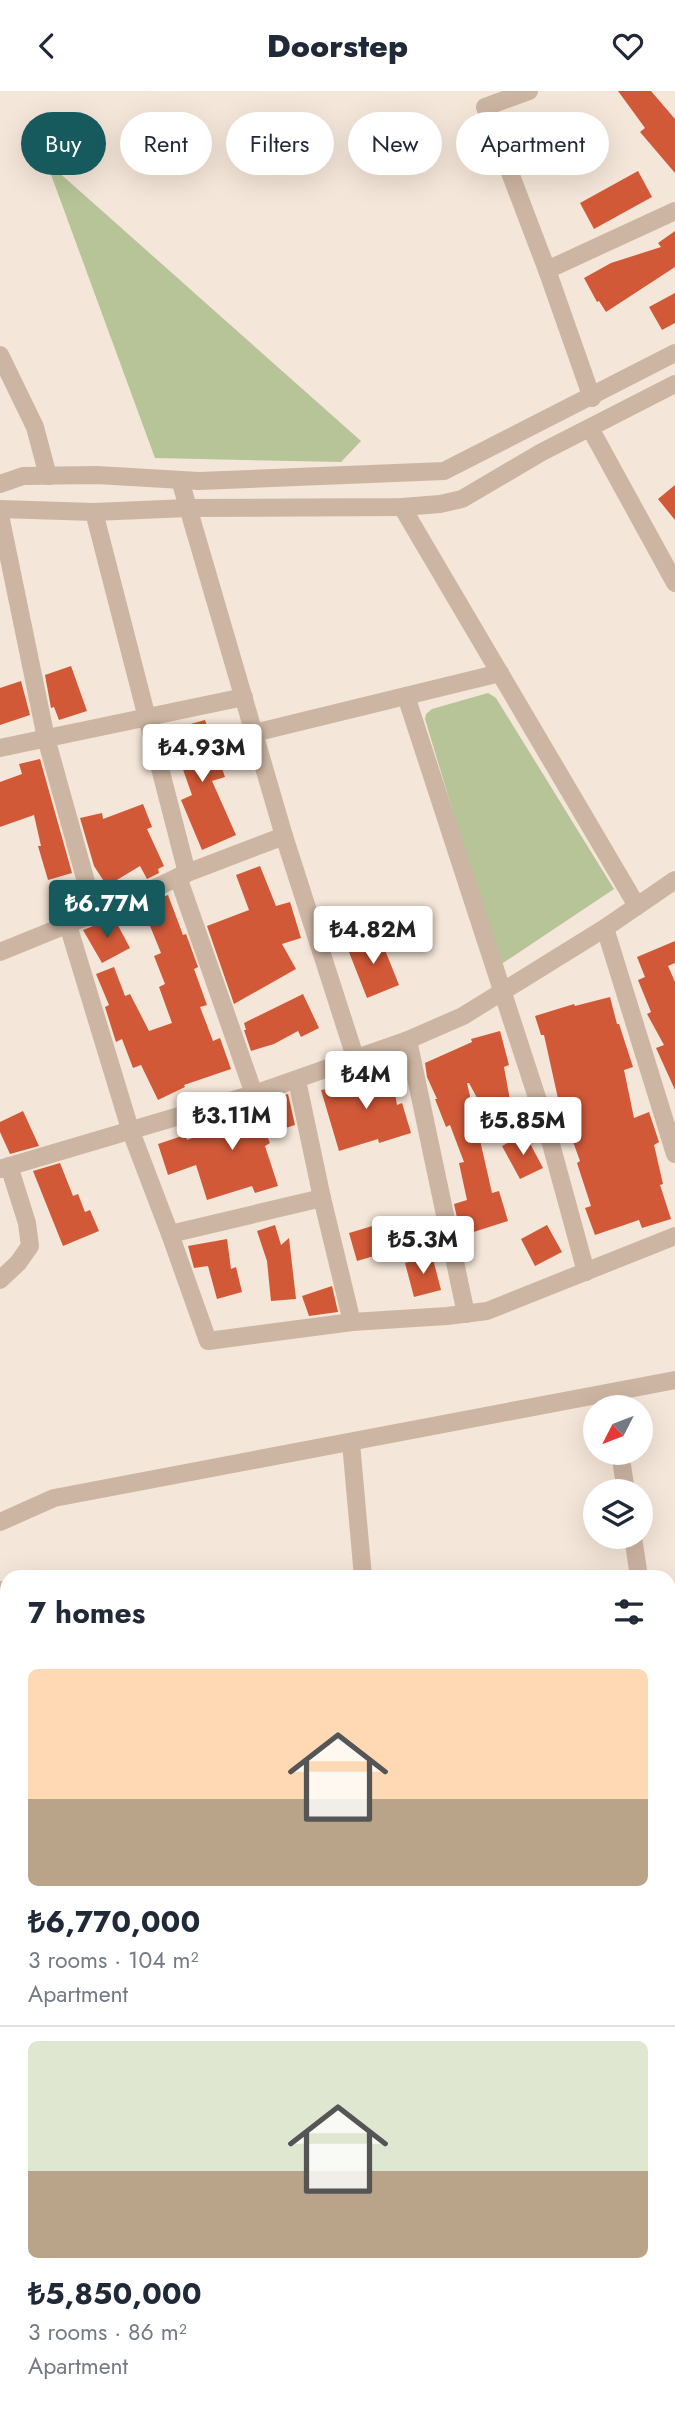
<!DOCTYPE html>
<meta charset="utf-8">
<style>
:root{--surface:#fff;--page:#f2f2f3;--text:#1f2937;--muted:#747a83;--line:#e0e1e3;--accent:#175a5d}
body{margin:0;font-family:Jost,sans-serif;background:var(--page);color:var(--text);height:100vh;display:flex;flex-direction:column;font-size:26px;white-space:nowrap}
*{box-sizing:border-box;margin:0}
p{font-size:23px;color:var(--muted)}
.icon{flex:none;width:38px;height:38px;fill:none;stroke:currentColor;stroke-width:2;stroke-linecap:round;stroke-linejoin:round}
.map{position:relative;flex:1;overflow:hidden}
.drawer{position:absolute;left:0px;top:1479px;width:676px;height:842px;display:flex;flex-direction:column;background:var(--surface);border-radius:21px 21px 0 0;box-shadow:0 7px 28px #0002}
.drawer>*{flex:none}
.banner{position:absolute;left:21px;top:21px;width:634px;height:63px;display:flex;gap:14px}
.needle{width:46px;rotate:228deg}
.controls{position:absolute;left:583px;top:1304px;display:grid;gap:14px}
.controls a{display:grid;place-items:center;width:70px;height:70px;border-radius:50%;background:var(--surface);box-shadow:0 7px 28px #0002;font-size:35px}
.price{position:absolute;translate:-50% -60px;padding:0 16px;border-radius:7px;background:#fff;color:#222;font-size:23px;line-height:46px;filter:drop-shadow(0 2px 4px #0008)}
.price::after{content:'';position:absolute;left:50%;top:42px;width:21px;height:16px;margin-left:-10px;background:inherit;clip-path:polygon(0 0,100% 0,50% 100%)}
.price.active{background:var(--accent);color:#fff}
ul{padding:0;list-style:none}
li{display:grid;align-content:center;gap:14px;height:371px;padding:0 28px}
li+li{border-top:2px solid var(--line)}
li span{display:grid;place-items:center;height:217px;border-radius:10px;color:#555}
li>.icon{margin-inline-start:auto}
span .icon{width:126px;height:126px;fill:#fffc;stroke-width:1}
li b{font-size:30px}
h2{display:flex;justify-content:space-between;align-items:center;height:84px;padding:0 28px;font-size:30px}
.chip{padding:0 24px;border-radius:32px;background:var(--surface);box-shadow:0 7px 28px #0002;font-size:24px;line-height:63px}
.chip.active{background:var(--accent);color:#fff}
header{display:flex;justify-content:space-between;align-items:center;height:91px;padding:0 28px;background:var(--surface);font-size:32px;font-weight:800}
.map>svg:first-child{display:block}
</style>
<header><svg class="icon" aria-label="back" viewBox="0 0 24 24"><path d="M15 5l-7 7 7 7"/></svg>Doorstep<svg class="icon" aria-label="heart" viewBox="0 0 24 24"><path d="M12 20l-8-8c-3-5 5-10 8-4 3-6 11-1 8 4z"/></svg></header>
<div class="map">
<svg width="675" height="2320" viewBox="0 0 675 2320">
<rect width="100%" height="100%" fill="#f4e6d8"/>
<g fill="#b6c497">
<polygon points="46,70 361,350 341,371 155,367"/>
<polygon points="488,602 496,607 614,798 503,872 497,867 425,628 426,623 432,618"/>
</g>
<g fill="#d25938">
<polygon points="618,0 651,0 675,28 675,82 640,41 645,37"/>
<polygon points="638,80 652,106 594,138 580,112"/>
<polygon points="675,140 675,176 606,221 599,210 597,211 584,187 611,172 661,156 658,152"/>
<polygon points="675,202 675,232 662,239 649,216"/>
<polygon points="675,394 675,429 658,408"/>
<polygon points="71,575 87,620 59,629 54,616 51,617 45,584"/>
<polygon points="21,590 30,624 0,634 0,597"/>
<polygon points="205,629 225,686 212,690 236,744 202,759 181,709 192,704 169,639"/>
<polygon points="40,668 72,782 48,789 38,755 41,755 34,724 0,736 0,691 22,683 19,673"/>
<polygon points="143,713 152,736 147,738 164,775 158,778 159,782 147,788 140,775 107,795 94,775 80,727 102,722 103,728"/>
<polygon points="260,775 276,815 290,811 301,847 282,853 296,878 234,913 207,835 249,819 236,784"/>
<polygon points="168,804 183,844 186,843 198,876 194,878 207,914 200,916 213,950 220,947 231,978 184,994 185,996 158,1009 141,974 133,977 122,948 116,951 115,948 105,916 109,914 96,883 114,876 125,905 130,903 149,940 172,932 159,896 165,893 154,865 161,862 142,815"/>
<polygon points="114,827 130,857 102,872 83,839"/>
<polygon points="379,844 399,894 367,907 347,856"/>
<polygon points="675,850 675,872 668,875 675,891 675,999 656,957 664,954 647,923 651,921 638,889 645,886 637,866"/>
<polygon points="303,903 319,937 301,946 298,940 274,953 251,960 244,939 246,939 244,932"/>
<polygon points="610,906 617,933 619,933 633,976 624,979 634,1027 649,1021 659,1051 654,1054 663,1093 660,1094 671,1128 642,1137 639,1129 595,1144 585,1117 591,1115 577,1072 580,1070 567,1034 564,1036 555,1013 559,1012 544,944 541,944 535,925 574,913 575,915"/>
<polygon points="500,940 509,974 504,976 510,1009 482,1016 469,992 467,992 492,1102 499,1100 508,1130 461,1145 454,1113 467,1109 459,1072 464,1071 450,1034 446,1036 435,1008 437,1008 427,986 425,972 472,951 471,948"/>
<polygon points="390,974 397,1014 402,1012 411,1042 379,1052 378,1048 339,1060 321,999 368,991 366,978"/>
<polygon points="288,1003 295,1034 266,1043 270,1052 265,1055 278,1095 255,1102 252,1095 207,1109 196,1074 168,1084 158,1053 185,1044 187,1049 220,1036 221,1038 262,1019 260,1013"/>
<polygon points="23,1020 39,1055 10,1063 0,1041 0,1031"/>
<polygon points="525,1043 543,1077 520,1088 502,1055"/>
<polygon points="60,1072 73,1105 78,1103 85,1121 90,1119 99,1140 63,1155 33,1080"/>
<polygon points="379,1133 388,1161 357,1170 349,1142"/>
<polygon points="275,1134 281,1154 289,1147 296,1208 271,1210 267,1170 257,1140"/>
<polygon points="547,1134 562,1161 535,1175 521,1148"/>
<polygon points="227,1148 231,1178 236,1176 242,1201 217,1208 208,1175 194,1177 188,1155"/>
<polygon points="432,1164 441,1199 414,1206 405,1172"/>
<polygon points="332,1195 338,1221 309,1225 302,1205"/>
</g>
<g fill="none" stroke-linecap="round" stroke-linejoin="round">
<g stroke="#cdb5a3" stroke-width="18">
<polyline points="529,0 485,16 547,179 592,307"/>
<polyline points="547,179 675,120"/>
<polyline points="0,264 35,336 48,385"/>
<polyline points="590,337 675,492"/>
<polyline points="180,389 284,745 356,969"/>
<polyline points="0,393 23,385 97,384 199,390 444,380 675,262"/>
<polyline points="402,416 637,815"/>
<polyline points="0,418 94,421 188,417 402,416 440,413 462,408 542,361 675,293"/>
<polyline points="94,421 187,782"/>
<polyline points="0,424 46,647 95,823"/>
<polyline points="406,605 545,1031 586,1181"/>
<polyline points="254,642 500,582"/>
<polyline points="0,657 244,606"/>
<polyline points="178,786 254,1003"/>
<polyline points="68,834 130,1038 170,1143 322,1107"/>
<polyline points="605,837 675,1063"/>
<polyline points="0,861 140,804 187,782 284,745"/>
<polyline points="408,949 466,1223"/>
<polyline points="297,989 322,1107 352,1231 447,1225 487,1220 675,1145"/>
<polyline points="0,1078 254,1003 408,949 463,925 605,837 675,789"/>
<polyline points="170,1143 208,1250 352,1231"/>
<polyline points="0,1189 18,1172 30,1155 27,1132 9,1075"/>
<polyline points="351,1352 363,1486"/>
<polyline points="620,1362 626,1400"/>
<polyline points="0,1431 54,1407 675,1289"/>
<polyline points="633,1446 639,1486"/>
<polyline points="0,1499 7,1525"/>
<polyline points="668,1521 675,1521"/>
<polyline points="668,1910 675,1909"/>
<polyline points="0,2015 7,2014"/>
<polyline points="668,2239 675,2238"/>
<polyline points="186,2320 232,2314"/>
</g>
</g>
</svg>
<div class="controls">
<a><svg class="needle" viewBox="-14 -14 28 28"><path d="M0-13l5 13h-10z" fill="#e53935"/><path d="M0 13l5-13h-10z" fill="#747a83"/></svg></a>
<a><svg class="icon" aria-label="layers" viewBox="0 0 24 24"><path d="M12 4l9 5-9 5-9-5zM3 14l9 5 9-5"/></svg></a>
</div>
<b class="price" style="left:202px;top:693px">₺4.93M</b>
<b class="price active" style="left:107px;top:849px">₺6.77M</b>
<b class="price" style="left:373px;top:875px">₺4.82M</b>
<b class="price" style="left:366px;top:1020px">₺4M</b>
<b class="price" style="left:232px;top:1061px">₺3.11M</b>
<b class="price" style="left:523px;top:1066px">₺5.85M</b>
<b class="price" style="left:423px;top:1185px">₺5.3M</b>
<div class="banner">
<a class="chip active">Buy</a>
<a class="chip">Rent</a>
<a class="chip">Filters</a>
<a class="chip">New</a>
<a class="chip">Apartment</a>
</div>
<section class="drawer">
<h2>7 homes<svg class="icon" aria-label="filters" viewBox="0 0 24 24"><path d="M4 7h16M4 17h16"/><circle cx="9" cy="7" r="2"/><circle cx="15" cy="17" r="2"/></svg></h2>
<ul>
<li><span style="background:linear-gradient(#ffd9b3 60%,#b9a48a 0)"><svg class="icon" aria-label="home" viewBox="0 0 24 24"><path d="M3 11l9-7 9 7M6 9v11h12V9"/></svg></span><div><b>₺6,770,000</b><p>3 rooms · 104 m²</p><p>Apartment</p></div></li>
<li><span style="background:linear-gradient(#dfe7d0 60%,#b9a48a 0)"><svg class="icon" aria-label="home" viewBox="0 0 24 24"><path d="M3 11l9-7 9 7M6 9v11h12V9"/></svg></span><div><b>₺5,850,000</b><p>3 rooms · 86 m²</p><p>Apartment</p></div></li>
</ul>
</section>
</div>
